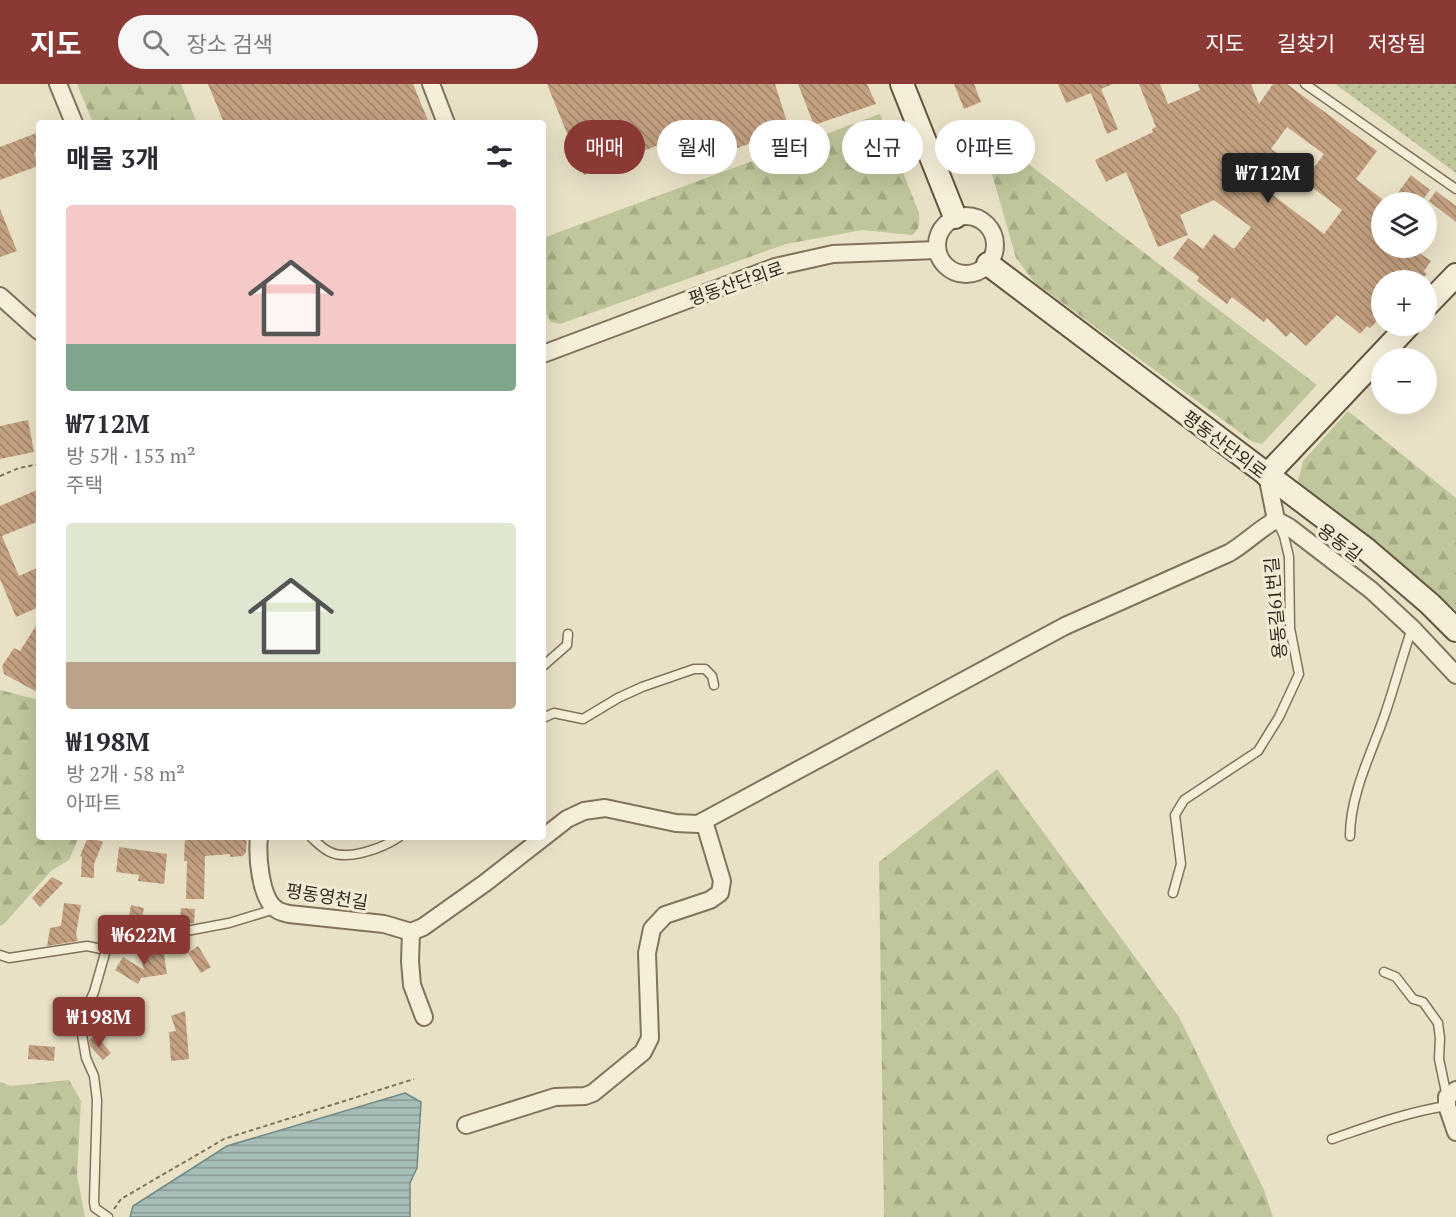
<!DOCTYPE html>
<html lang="ko">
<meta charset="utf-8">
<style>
:root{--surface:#fff;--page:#f7f7f7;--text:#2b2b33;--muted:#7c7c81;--accent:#8b3934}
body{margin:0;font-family:"PT Serif","Noto Sans KR",serif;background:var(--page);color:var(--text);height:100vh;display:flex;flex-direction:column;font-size:22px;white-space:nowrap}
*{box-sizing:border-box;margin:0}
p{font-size:20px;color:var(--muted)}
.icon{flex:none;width:33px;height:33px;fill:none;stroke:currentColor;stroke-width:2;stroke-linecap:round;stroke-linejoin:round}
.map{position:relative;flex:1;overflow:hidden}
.details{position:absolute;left:36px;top:36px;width:510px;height:720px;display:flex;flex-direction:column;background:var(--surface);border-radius:6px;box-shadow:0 6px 24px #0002}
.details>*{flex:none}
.top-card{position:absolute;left:564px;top:36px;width:570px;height:54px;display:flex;gap:12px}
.fabs{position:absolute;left:1371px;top:108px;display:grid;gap:12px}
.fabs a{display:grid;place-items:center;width:66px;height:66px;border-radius:50%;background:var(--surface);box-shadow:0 6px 24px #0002;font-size:30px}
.price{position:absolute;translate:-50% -51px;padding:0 14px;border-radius:6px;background:var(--accent);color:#fff;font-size:20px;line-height:39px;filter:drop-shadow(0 2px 3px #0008)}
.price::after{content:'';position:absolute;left:50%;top:36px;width:18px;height:14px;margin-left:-9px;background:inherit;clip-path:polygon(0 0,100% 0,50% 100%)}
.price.selected{background:#222;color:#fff}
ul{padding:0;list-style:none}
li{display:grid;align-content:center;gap:12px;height:318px;padding:0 30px}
li span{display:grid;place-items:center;height:186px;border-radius:6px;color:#555}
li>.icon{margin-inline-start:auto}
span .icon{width:108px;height:108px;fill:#fffc;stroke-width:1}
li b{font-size:26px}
h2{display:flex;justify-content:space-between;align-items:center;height:72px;padding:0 30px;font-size:26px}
.pill{padding:0 21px;border-radius:27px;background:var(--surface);box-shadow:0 6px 24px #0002;font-size:21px;line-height:54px}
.pill.selected{background:var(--accent);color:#fff}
header{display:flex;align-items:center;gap:36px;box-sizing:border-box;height:84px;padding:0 30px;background:var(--accent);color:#fff}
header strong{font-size:28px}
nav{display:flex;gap:33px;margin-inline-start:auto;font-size:21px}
.search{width:420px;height:54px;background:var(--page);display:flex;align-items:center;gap:15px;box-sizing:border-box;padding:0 21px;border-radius:33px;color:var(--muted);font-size:22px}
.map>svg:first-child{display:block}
</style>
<header>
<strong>지도</strong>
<div class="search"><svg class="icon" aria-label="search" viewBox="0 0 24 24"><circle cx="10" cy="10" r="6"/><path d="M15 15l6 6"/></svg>장소 검색</div>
<nav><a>지도</a><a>길찾기</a><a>저장됨</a></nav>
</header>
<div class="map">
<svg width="1456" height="1133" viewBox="0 0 1456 1133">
<defs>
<pattern id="forest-firs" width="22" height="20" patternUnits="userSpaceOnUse" patternTransform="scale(1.5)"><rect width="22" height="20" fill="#bfc69b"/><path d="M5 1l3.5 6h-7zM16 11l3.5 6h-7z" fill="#a5aa85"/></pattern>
<pattern id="park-dots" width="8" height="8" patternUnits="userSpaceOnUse" patternTransform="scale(1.5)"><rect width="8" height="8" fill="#bfc69b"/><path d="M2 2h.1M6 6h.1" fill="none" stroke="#a5aa85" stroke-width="1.8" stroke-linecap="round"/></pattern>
<pattern id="water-rules" width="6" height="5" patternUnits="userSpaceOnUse" patternTransform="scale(1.5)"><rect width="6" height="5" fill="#a7bdb8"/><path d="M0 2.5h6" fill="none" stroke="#899a95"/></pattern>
<pattern id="building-back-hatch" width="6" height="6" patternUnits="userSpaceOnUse" patternTransform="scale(1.5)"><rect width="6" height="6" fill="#c3a080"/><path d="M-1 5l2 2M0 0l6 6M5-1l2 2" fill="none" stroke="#9f8368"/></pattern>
</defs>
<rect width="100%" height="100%" fill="#e9e1c6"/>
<g fill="url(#forest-firs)">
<polygon points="77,0 181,0 197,39 93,39"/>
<path d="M 880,30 L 919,129 C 919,138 921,145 912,151 L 862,146 L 786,160 L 560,240 L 551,238 L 543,225 L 543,154 Z"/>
<polygon points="984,62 1005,62 1317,301 1262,360 1253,358 1034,198 1016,174"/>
<polygon points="1348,327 1456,414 1456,526 1391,471 1340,436 1297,401 1303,377"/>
<polygon points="0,606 39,616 39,753 79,753 69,776 51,787 5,839 0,842"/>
<polygon points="997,685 1179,933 1264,1106 1273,1133 884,1133 879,778"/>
<polygon points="69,996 81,1017 77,1091 85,1133 0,1133 0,998 10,1002"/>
</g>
<polygon fill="url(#park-dots)" points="1335,0 1456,0 1456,89"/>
<polygon fill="url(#water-rules)" stroke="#6f8a85" stroke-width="1.5" points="405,1009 421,1018 417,1084 410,1099 410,1133 130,1133 133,1122 227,1062"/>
<g fill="url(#building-back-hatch)" fill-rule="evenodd">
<polygon points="208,0 413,0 429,39 224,39"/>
<polygon points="547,0 775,0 789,44 704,77 693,47 584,91"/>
<polygon points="798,0 867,0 876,20 814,41"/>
<polygon points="954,0 974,0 981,18 964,25"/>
<polygon points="1058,0 1113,0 1101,5 1118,45 1107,50 1091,9 1066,19"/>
<path d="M 1139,0 L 1160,0 L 1168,20 L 1200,6 L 1198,0 L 1251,0 L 1259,20 L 1273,0 L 1287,0 L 1377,67 L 1356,95 L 1382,115 L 1382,164 L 1412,164 L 1431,177 L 1424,187 L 1427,190 L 1420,196 L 1382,196 L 1382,232 L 1370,244 L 1367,242 L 1360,250 L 1337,231 L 1306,262 L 1291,248 L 1286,253 L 1267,234 L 1264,238 L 1232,213 L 1227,220 L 1197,197 L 1199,193 L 1173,174 L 1188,154 L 1203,165 L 1214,150 L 1234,165 L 1251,143 L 1214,116 L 1180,131 L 1188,151 L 1158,163 L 1126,88 L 1106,98 L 1095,76 L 1153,48 L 1152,45 L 1156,43 ZM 1287,43 L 1324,70 L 1304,97 L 1342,126 L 1324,150 L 1265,105 L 1275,91 L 1266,85 L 1277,69 L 1271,65 Z"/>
<polygon points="39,48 39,67 34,69 38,82 0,96 0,63"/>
<polygon points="1411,91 1430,106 1421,118 1391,118"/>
<polygon points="1436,107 1456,122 1456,138 1429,117"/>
<polygon points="0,125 17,167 0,173"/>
<polygon points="28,336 34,368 0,375 0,342"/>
<polygon points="39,405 39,437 2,452 19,492 39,483 39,523 16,533 0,495 0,422"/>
<polygon points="39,537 39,609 4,590 2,582 14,564 20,567"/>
<polygon points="88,753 103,758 94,780 94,794 81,793 82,773 80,772"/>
<polygon points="185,753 247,754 246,768 243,772 230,773 230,770 205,772 204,815 186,815 187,777 184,777"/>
<polygon points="119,763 167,770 164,800 138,797 139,791 116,788"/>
<polygon points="52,793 63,799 40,823 32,814"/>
<polygon points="64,819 81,821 76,850 78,857 47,862 50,844 61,842"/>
<polygon points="131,821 144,824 140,844 127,844"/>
<polygon points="181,824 195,825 194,839 180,838"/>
<polygon points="198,862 211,883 201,889 188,869"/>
<polygon points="163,864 167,890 141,894 138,900 115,886 123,873 144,886 140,868"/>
<polygon points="185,927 189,975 171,977 169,948 176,947 171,932"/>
<polygon points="96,951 111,969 103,976 90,962 89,956"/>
<polygon points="29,961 55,963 54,977 28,975"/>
</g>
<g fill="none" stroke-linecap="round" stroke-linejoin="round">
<defs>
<g id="lane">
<polyline points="1305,0 1456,105"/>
<polyline points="543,582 567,561 568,550"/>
<polyline points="543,634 554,629 583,635 618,614 642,603 694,585 705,585 712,592 714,601"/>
<path d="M 1350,752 C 1350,711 1371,670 1384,633 C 1394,604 1402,574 1412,544"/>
<path d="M 311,753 C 316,758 323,765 330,768 C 348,777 383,764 399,753"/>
<polyline points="1173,809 1181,780 1175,731 1184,716 1258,667 1279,633 1299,590 1290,544 1289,473 1284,452 1278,439"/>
<polyline points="0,871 9,874 87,862 106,866"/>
<polyline points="1384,888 1396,893 1413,915 1423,918 1438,939 1440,954 1439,975 1447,1013"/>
<path d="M 1332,1055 C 1370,1042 1407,1028 1447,1022"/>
<polyline points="108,1133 95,1124 94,1118 97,1016 94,992 86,974 80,939 94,908 106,866 107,856 115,852 181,848 229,839 275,825"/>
</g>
<g id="street">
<polyline points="58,0 74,39"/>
<polyline points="431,0 446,39"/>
<circle cx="966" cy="161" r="29"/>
<polyline points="0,212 39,247"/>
<polyline points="543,270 775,183 833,170 937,166"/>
<polyline points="1267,391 1276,436 1289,443 1371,506 1412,544 1456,591"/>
<path d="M 259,753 C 257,771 260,814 276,825 C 279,828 286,829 289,830 L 384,840 L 411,848"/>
<path d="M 411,848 L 423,843 L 485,799 L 567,735 L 584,727 L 605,724 L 676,739 L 698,740 L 1065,542 L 1229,469 C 1246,459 1259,445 1276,436"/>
<polyline points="411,848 410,877 412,901 424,933"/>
<polyline points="1456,1006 1447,1013 1447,1022 1456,1048"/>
<polyline points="466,1041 555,1013 585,1012 593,1009 643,968 650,954 647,869 652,845 665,831 710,816 720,809 722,797 704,737"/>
</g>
<g id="secondary">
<polyline points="902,0 955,133"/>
<polyline points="988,180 1367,466 1430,520 1456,546"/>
<polyline points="1426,222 1456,191"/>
<polyline points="1267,391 1408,242"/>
</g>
</defs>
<use href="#lane" stroke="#82735e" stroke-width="11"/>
<use href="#street" stroke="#82735e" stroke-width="20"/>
<use href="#secondary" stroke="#645541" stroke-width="26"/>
<g stroke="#82735e" stroke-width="2" stroke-dasharray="4.5 3" stroke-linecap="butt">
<polyline points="0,392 19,384 39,380"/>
<polyline points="114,1125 121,1115 224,1055 414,995"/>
</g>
<use href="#lane" stroke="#f5eed8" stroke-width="8"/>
<use href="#street" stroke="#f5eed8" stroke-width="16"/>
<use href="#secondary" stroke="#f5eed8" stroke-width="22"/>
</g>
<g text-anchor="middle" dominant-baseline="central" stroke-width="6" stroke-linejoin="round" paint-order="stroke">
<g font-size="18" fill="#342b20" stroke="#f1ebd5">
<text transform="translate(736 199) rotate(-19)">평동산단외로</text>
<text transform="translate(1225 360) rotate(37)">평동산단외로</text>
<text transform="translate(1340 458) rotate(37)">용동길</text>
<text transform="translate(1275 524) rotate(-95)">용동길61번길</text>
<text transform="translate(327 812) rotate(9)">평동영천길</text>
</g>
</g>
</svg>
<div class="fabs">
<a><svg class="icon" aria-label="layers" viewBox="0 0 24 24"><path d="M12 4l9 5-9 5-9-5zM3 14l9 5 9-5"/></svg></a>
<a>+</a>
<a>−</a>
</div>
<b class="price selected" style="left:1268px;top:120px">₩712M</b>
<b class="price" style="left:144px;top:882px">₩622M</b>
<b class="price" style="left:99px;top:964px">₩198M</b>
<div class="top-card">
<a class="pill selected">매매</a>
<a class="pill">월세</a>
<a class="pill">필터</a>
<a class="pill">신규</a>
<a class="pill">아파트</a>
</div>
<section class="details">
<h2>매물 3개<svg class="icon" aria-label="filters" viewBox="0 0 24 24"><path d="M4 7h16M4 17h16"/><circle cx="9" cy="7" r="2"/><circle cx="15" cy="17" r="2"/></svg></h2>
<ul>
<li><span style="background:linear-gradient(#f6c9c9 75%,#7fa58c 0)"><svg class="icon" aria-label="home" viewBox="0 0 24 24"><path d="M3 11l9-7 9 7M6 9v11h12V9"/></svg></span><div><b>₩712M</b><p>방 5개 · 153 m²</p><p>주택</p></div></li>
<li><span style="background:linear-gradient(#dfe7d0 75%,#b9a48a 0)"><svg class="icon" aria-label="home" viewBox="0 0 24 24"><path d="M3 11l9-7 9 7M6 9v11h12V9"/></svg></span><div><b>₩198M</b><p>방 2개 · 58 m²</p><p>아파트</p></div></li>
</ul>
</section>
</div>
